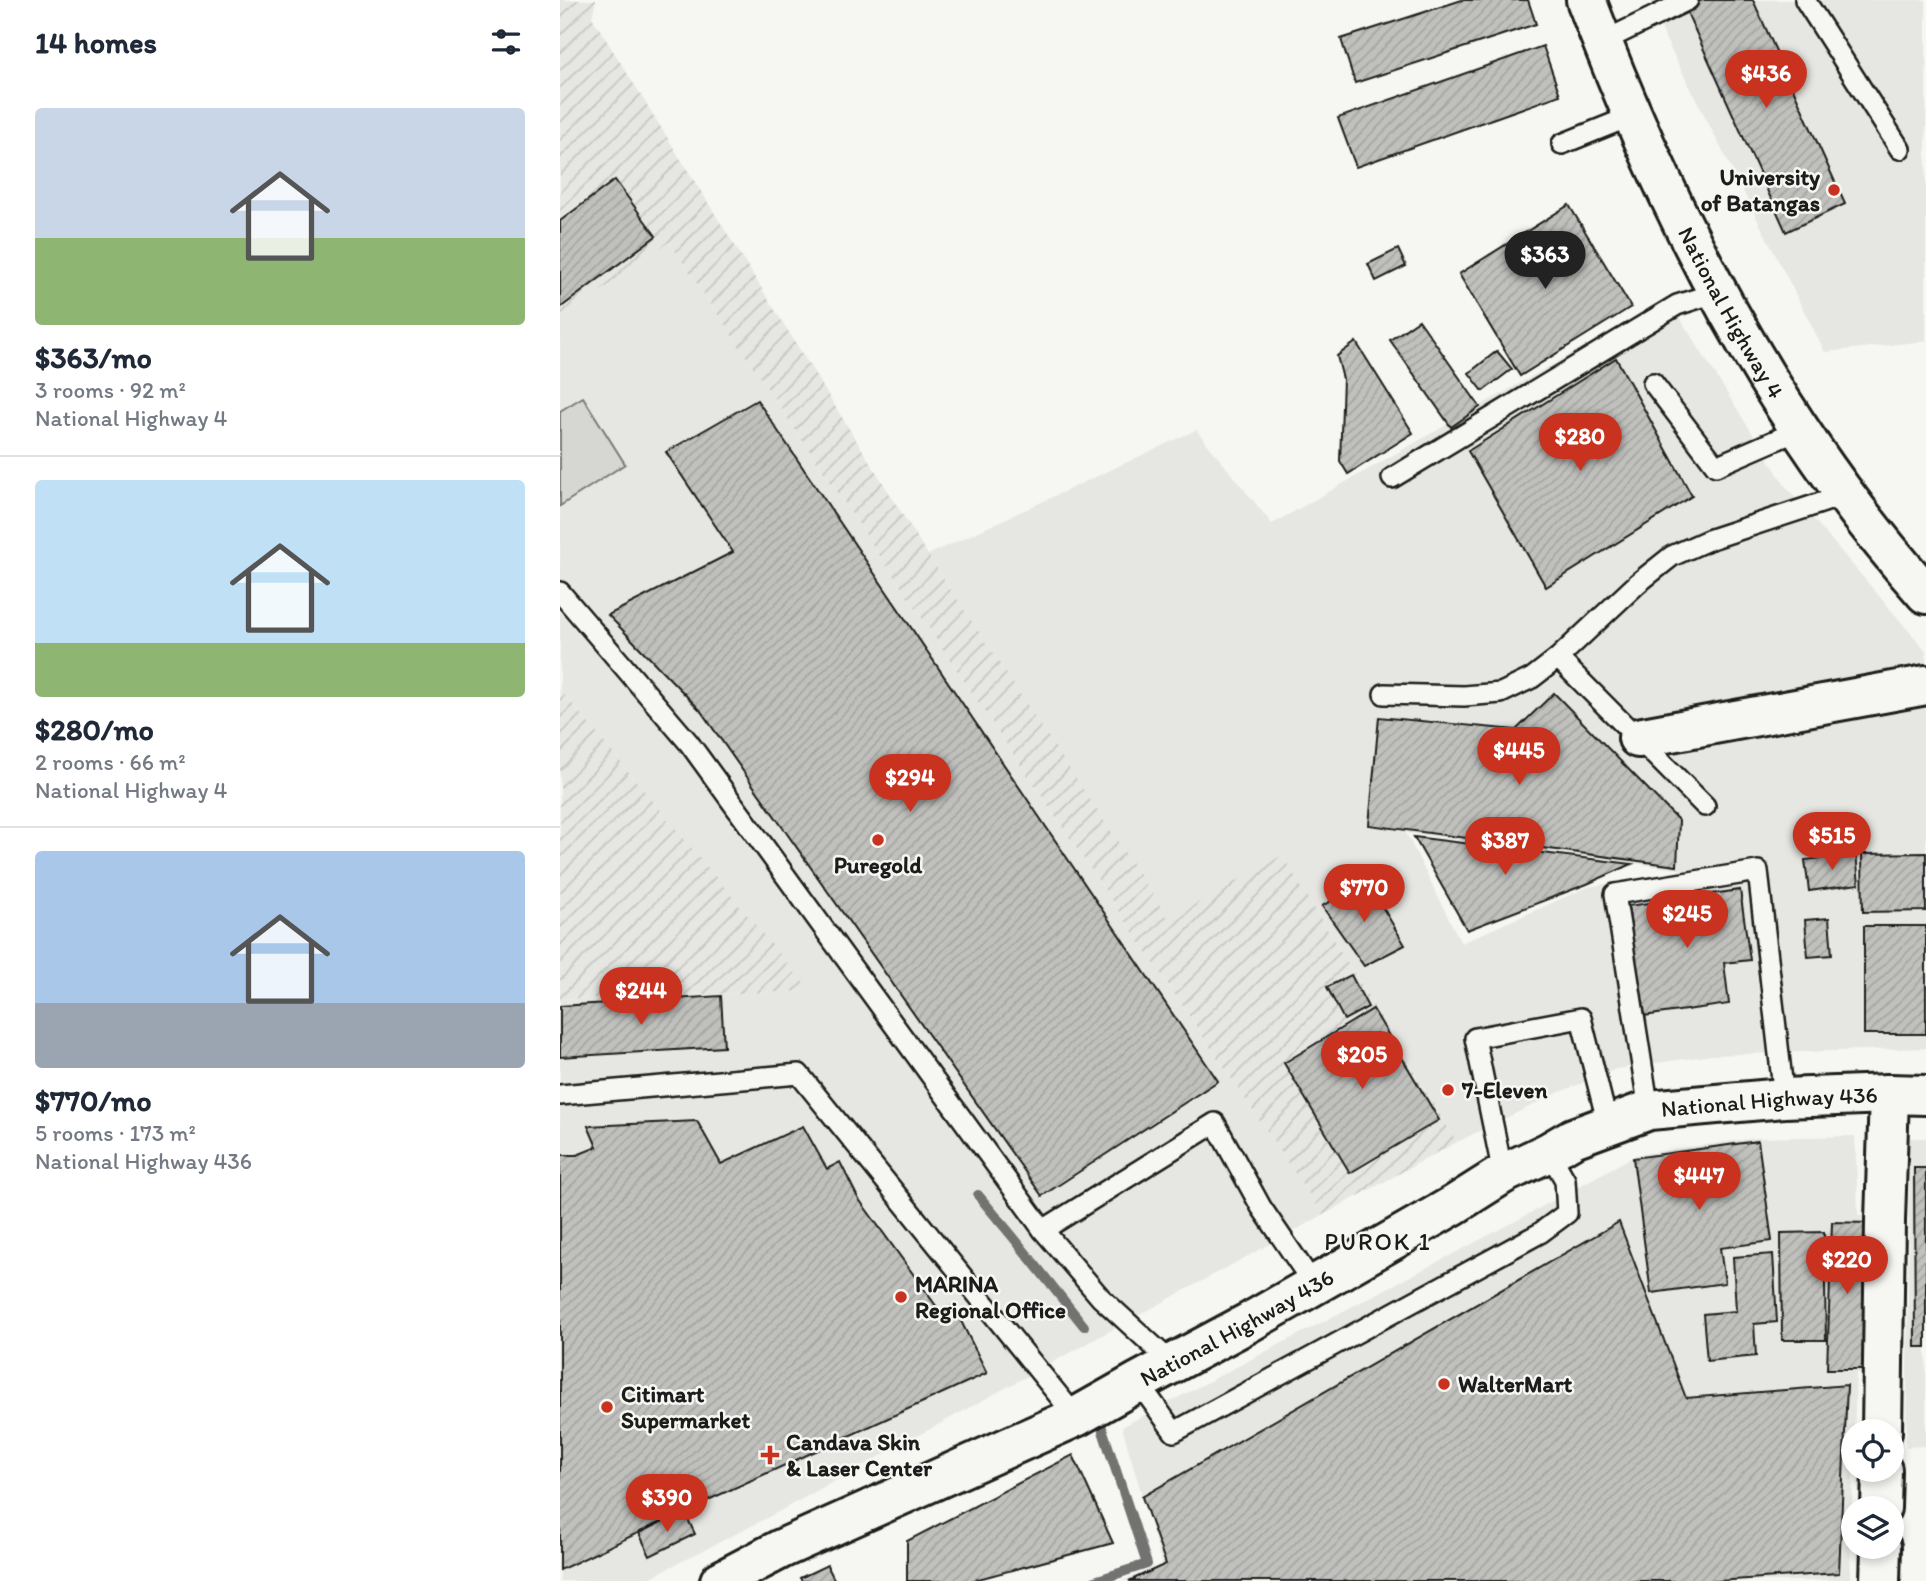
<!DOCTYPE html>
<meta charset="utf-8">
<style>
:root{--surface:#fff;--page:#f6f6f7;--text:#1f2937;--muted:#747a83;--line:#e0e1e3;--accent:#c8321e}
body{margin:0;font-family:Itim,sans-serif;background:var(--page);color:var(--text);height:100vh;display:flex;flex-direction:column;font-size:26px;white-space:nowrap}
*{box-sizing:border-box;margin:0}
p{font-size:23px;color:var(--muted)}
.icon{flex:none;width:38px;height:38px;fill:none;stroke:currentColor;stroke-width:2;stroke-linecap:round;stroke-linejoin:round}
.map{position:relative;flex:1;overflow:hidden}
.side{display:flex;flex-direction:column;background:var(--surface);width:560px}
.side>*{flex:none}
.fabs{position:absolute;left:1281px;top:1419px;display:grid;gap:14px}
.fabs a{display:grid;place-items:center;width:63px;height:63px;border-radius:50%;background:var(--surface);box-shadow:0 4px 10px #0003;font-size:35px}
.price{position:absolute;translate:-50% -60px;padding:0 16px;border-radius:24px;background:var(--accent);color:#fff;font-size:23px;line-height:46px;filter:drop-shadow(0 2px 4px #0008)}
.price::after{content:'';position:absolute;left:50%;top:42px;width:21px;height:16px;margin-left:-10px;background:inherit;clip-path:polygon(0 0,100% 0,50% 100%)}
.price.on{background:#222;color:#fff}
ul{padding:0;list-style:none}
li{display:grid;align-content:center;gap:14px;height:371px;padding:0 35px}
li+li{border-top:2px solid var(--line)}
li span{display:grid;place-items:center;height:217px;border-radius:7px;color:#555}
li>.icon{margin-inline-start:auto}
span .icon{width:126px;height:126px;fill:#fffc;stroke-width:1}
li b{font-size:30px}
h2{display:flex;justify-content:space-between;align-items:center;height:84px;padding:0 35px;font-size:30px}
main{display:flex;flex:1;min-height:0}
.map>svg:first-child{display:block}
</style>
<main>
<section class="side">
<h2>14 homes<svg class="icon" aria-label="filters" viewBox="0 0 24 24"><path d="M4 7h16M4 17h16"/><circle cx="9" cy="7" r="2"/><circle cx="15" cy="17" r="2"/></svg></h2>
<ul>
<li><span style="background:linear-gradient(#c9d6e8 60%,#8fb573 0)"><svg class="icon" aria-label="home" viewBox="0 0 24 24"><path d="M3 11l9-7 9 7M6 9v11h12V9"/></svg></span><div><b>$363/mo</b><p>3 rooms · 92 m²</p><p>National Highway 4</p></div></li>
<li><span style="background:linear-gradient(#bfe0f5 75%,#8fb573 0)"><svg class="icon" aria-label="home" viewBox="0 0 24 24"><path d="M3 11l9-7 9 7M6 9v11h12V9"/></svg></span><div><b>$280/mo</b><p>2 rooms · 66 m²</p><p>National Highway 4</p></div></li>
<li><span style="background:linear-gradient(#a9c7e8 70%,#9aa5b1 0)"><svg class="icon" aria-label="home" viewBox="0 0 24 24"><path d="M3 11l9-7 9 7M6 9v11h12V9"/></svg></span><div><b>$770/mo</b><p>5 rooms · 173 m²</p><p>National Highway 436</p></div></li>
</ul>
</section>
<div class="map">
<svg width="1366" height="1581" viewBox="0 0 1366 1581">
<defs>
<pattern id="industrial-furrows" width="10" height="10" patternUnits="userSpaceOnUse" patternTransform="scale(1.75)"><rect width="10" height="10" fill="#e6e6e2"/><path d="M-1 1l2-2M0 10L10 0M9 11l2-2" fill="none" stroke="#c5c5c1"/></pattern>
<pattern id="building-hatch" width="6" height="6" patternUnits="userSpaceOnUse" patternTransform="scale(1.75)"><rect width="6" height="6" fill="#c0c0bd"/><path d="M-1 1l2-2M0 6l6-6M5 7l2-2" fill="none" stroke="#a4a4a2"/></pattern>
</defs>
<rect width="100%" height="100%" fill="#f6f6f2"/>
<filter id="ink" filterUnits="userSpaceOnUse"><feTurbulence type="fractalNoise" baseFrequency=".0143" numOctaves="2"/><feDisplacementMap in="SourceGraphic" scale="14" xChannelSelector="R" yChannelSelector="G"/><feConvolveMatrix kernelMatrix="1 2 1 2 8 2 1 2 1" color-interpolation-filters="sRGB"/></filter>
<g filter="url(#ink)">
<g fill="#e6e6e2" fill-rule="evenodd">
<polygon points="1091,0 1366,0 1366,341 1265,352 1105,38"/>
<polygon points="109,242 763,1215 205,1519 83,1581 0,1581 0,999 249,991 0,689 0,320"/>
<path d="M 1108,299 L 1226,487 L 1366,651 L 1366,1048 L 1152,1055 L 1056,1069 L 1000,1092 L 897,1142 L 722,855 L 609,920 L 368,555 L 636,430 L 712,524 ZM 846,833 L 847,833 L 1124,870 L 1028,887 L 901,943 Z"/>
<polygon points="1295,1136 1298,1215 1314,1216 1307,1373 1296,1373 1290,1579 1248,1581 562,1581 602,1564 562,1427 954,1222 1076,1155 1195,1138"/>
<polygon points="1350,1138 1366,1138 1366,1446 1346,1447"/>
</g>
<g fill="url(#industrial-furrows)">
<polygon points="0,0 36,0 32,17 368,555 609,919 722,855 897,1142 763,1215 109,242 0,320"/>
<polygon points="0,689 250,991 0,999"/>
</g>
<polygon fill="#d6d6d2" stroke="#797977" stroke-width="2" points="23,397 65,464 0,506 0,411"/>
<g fill="none" stroke-linecap="round" stroke-linejoin="round">
<g stroke="#727271" stroke-width="10">
<polyline points="418,1195 453,1237 524,1326"/>
<polyline points="535,1581 587,1564 541,1425"/>
</g>
</g>
<g fill="url(#building-hatch)" stroke="#1c1c1c" stroke-width="2">
<polygon points="902,0 968,0 976,24 795,83 781,39"/>
<polygon points="1142,0 1193,0 1285,204 1226,232 1125,8"/>
<polygon points="983,46 1000,95 796,167 778,118"/>
<polygon points="55,180 96,236 0,308 0,221"/>
<polygon points="1009,205 1071,307 960,376 899,274"/>
<polygon points="838,249 846,266 816,281 808,264"/>
<polygon points="859,320 920,407 891,427 830,340"/>
<polygon points="796,342 853,433 788,474 780,461 783,379 777,356"/>
<polygon points="937,351 952,369 923,391 909,373"/>
<polygon points="1056,358 1132,496 986,587 908,451"/>
<polygon points="197,400 658,1081 482,1196 140,710 48,615 173,552 106,452"/>
<polygon points="994,693 1119,821 1117,866 809,825 819,717 956,730"/>
<polygon points="854,837 1072,864 1027,884 907,930"/>
<polygon points="1366,853 1366,911 1303,912 1302,854"/>
<polygon points="1296,854 1299,884 1249,891 1245,860"/>
<polygon points="807,881 845,945 804,966 762,906"/>
<polygon points="1180,890 1190,960 1164,963 1169,1004 1083,1016 1068,906"/>
<polygon points="1269,918 1272,955 1248,957 1245,920"/>
<rect x="1304" y="926" width="62" height="108"/>
<polygon points="791,975 808,1007 784,1020 767,987"/>
<polygon points="161,996 164,1047 0,1057 0,1006"/>
<polygon points="813,1009 879,1120 790,1173 724,1063"/>
<polygon points="137,1121 161,1164 243,1126 267,1169 280,1162 298,1198 382,1314 393,1305 427,1373 124,1511 0,1570 0,1155 17,1155 37,1147 28,1126"/>
<polygon points="1198,1141 1212,1241 1160,1248 1165,1283 1091,1293 1073,1158"/>
<polygon points="1354,1168 1366,1168 1366,1347 1355,1347"/>
<polygon points="1059,1222 1126,1398 1287,1385 1279,1573 1158,1581 569,1581 606,1564 582,1497"/>
<polygon points="1272,1222 1307,1223 1303,1369 1267,1369"/>
<polygon points="1264,1232 1266,1340 1222,1340 1221,1233"/>
<polygon points="1213,1254 1217,1322 1194,1324 1196,1356 1147,1361 1143,1314 1176,1311 1173,1257"/>
<polygon points="513,1455 553,1543 411,1581 347,1581 347,1541"/>
<polygon points="124,1511 135,1534 90,1556 79,1533"/>
<polygon points="267,1565 275,1581 242,1581 240,1578"/>
</g>
<g fill="none" stroke-linecap="round" stroke-linejoin="round">
<defs>
<g id="lane">
<polyline points="1245,0 1340,149"/>
<polyline points="1042,42 1128,0"/>
<polyline points="1002,144 1074,115"/>
<polyline points="1093,383 1156,466 1239,430"/>
<polyline points="832,478 1117,305 1158,292"/>
<polyline points="0,592 129,743 483,1230 541,1298 613,1364"/>
<polyline points="998,658 1145,806"/>
<polyline points="824,694 904,696 941,693 972,678 998,658 1078,583 1112,556 1148,540 1285,495"/>
<polyline points="0,1095 239,1074 516,1417"/>
<polyline points="1089,1110 1055,894 1198,871 1224,1098"/>
<polyline points="943,1174 915,1038 1021,1018 1048,1125"/>
<polyline points="483,1230 655,1123 701,1207 754,1285"/>
<polyline points="578,1382 614,1432 980,1233 1007,1213 1005,1180 989,1152"/>
</g>
<g id="street">
<polyline points="1078,738 1366,685"/>
<polyline points="1322,1432 1325,1221 1329,1094"/>
<polyline points="1321,1508 1322,1470"/>
<polyline points="1320,1581 1321,1547"/>
</g>
<g id="primary">
<path id="s1" d="M 1026,0 C 1107,213 1213,423 1366,594"/>
<path id="s2" d="M 160,1581 L 221,1549 L 516,1417 L 578,1382 L 688,1323 L 894,1205 L 943,1174 L 989,1152 L 1013,1138 L 1089,1110 L 1224,1098 L 1329,1094 L 1366,1095"/>
</g>
</defs>
<use href="#lane" stroke="#1c1c1c" stroke-width="24"/>
<use href="#street" stroke="#1c1c1c" stroke-width="44"/>
<use href="#primary" stroke="#1c1c1c" stroke-width="44"/>
<use href="#lane" stroke="#f6f6f2" stroke-width="19"/>
<use href="#street" stroke="#f6f6f2" stroke-width="38"/>
<use href="#primary" stroke="#f6f6f2" stroke-width="38"/>
</g>
</g>
<g fill="#c8321e" stroke="#f6f6f2" stroke-width="2.5">
<circle cx="1274" cy="190" r="7"/>
<circle cx="318" cy="840" r="7"/>
<circle cx="888" cy="1090" r="7"/>
<circle cx="341" cy="1297" r="7"/>
<circle cx="884" cy="1384" r="7"/>
<circle cx="47" cy="1407" r="7"/>
<path d="M206.5 1444.5h7v7h7v7h-7v7h-7v-7h-7v-7h7z"/>
</g>
<g text-anchor="middle" dominant-baseline="central" stroke-width="5" stroke-linejoin="round" paint-order="stroke">
<g font-size="23" font-weight="bold" fill="#1c1c1c" stroke="#f6f6f2" text-anchor="start">
<text x="1260" y="177" text-anchor="end">University<tspan x="1260" dy="26">of Batangas</tspan></text>
<text x="318" y="865" text-anchor="middle">Puregold</text>
<text x="902" y="1090">7-Eleven</text>
<text x="355" y="1284">MARINA<tspan x="355" dy="26">Regional Office</tspan></text>
<text x="898" y="1384">WalterMart</text>
<text x="61" y="1394">Citimart<tspan x="61" dy="26">Supermarket</tspan></text>
<text x="226" y="1442">Candava Skin<tspan x="226" dy="26">&amp; Laser Center</tspan></text>
</g>
<g font-size="23" fill="#1c1c1c" stroke="#f6f6f2">
<text stroke="none"><textPath href="#s1" startOffset="345">National Highway 4</textPath></text>
<text stroke="none"><textPath href="#s2" startOffset="1164">National Highway 436</textPath></text>
<text stroke="none"><textPath href="#s2" startOffset="576">National Highway 436</textPath></text>
</g>
<g font-size="24" letter-spacing="2" fill="#1c1c1c" stroke="#f6f6f2">
<text x="818" y="1241">PUROK 1</text>
</g>
</g>
</svg>
<div class="fabs">
<a><svg class="icon" aria-label="locate" viewBox="0 0 24 24"><circle cx="12" cy="12" r="6"/><path d="M12 2v4M12 18v4M2 12h4M18 12h4"/></svg></a>
<a><svg class="icon" aria-label="layers" viewBox="0 0 24 24"><path d="M12 4l9 5-9 5-9-5zM3 14l9 5 9-5"/></svg></a>
</div>
<b class="price" style="left:1206px;top:110px">$436</b>
<b class="price on" style="left:985px;top:291px">$363</b>
<b class="price" style="left:1020px;top:473px">$280</b>
<b class="price" style="left:959px;top:787px">$445</b>
<b class="price" style="left:350px;top:814px">$294</b>
<b class="price" style="left:1272px;top:872px">$515</b>
<b class="price" style="left:945px;top:877px">$387</b>
<b class="price" style="left:804px;top:924px">$770</b>
<b class="price" style="left:1127px;top:950px">$245</b>
<b class="price" style="left:81px;top:1027px">$244</b>
<b class="price" style="left:802px;top:1091px">$205</b>
<b class="price" style="left:1139px;top:1212px">$447</b>
<b class="price" style="left:1287px;top:1296px">$220</b>
<b class="price" style="left:107px;top:1534px">$390</b>
</div>
</main>
